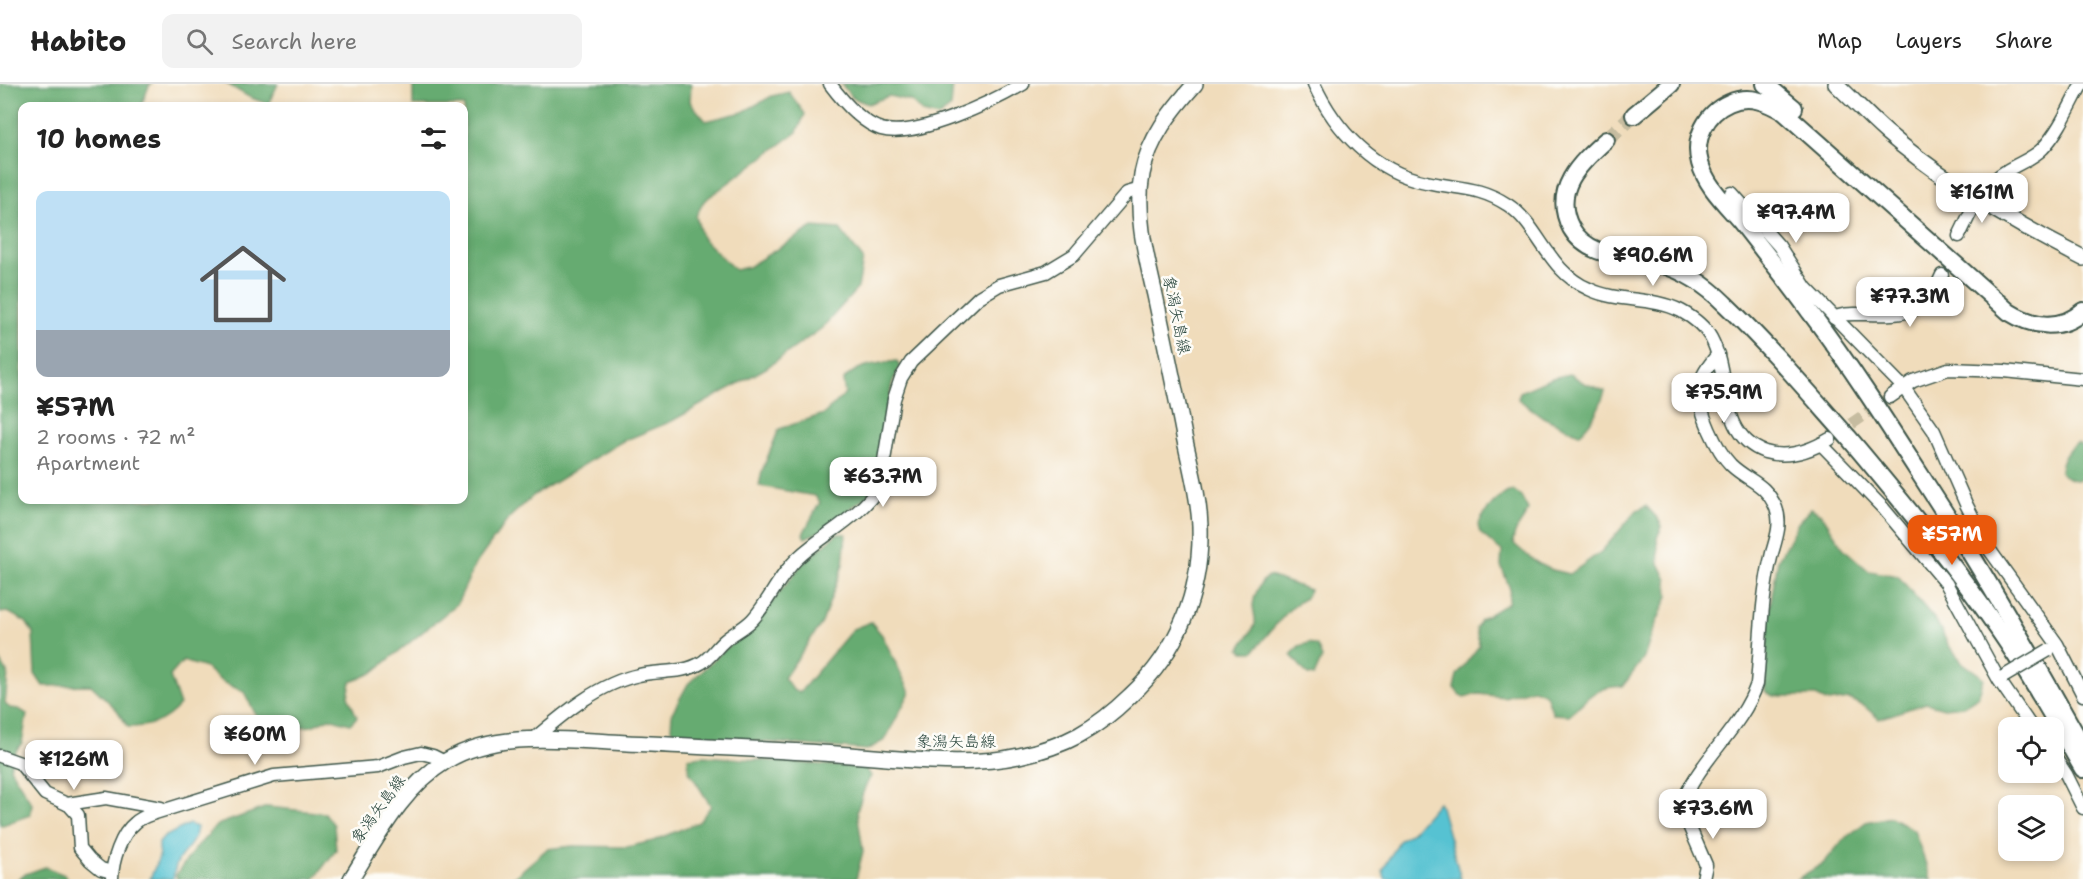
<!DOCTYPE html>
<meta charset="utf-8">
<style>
:root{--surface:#fff;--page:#f2f2f2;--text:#222;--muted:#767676;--line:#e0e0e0;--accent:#ea580c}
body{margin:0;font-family:"Shantell Sans","Klee One",sans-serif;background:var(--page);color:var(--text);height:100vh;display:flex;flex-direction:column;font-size:22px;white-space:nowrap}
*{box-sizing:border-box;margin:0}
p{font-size:20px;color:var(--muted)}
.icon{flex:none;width:33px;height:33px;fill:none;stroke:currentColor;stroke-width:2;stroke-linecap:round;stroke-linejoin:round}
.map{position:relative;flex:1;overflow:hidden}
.sheet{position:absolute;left:18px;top:18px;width:450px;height:402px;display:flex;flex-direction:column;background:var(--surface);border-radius:12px;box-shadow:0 3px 9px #0003}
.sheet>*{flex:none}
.buttons{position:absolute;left:1998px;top:633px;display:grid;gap:12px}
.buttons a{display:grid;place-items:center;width:66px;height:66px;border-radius:12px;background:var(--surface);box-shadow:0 3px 9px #0003;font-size:30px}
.price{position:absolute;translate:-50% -51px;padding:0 14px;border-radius:12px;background:#fff;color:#222;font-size:20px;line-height:39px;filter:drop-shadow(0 2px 3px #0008)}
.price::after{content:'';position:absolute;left:50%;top:36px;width:18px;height:14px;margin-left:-9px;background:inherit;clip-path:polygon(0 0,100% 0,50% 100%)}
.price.current{background:var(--accent);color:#fff}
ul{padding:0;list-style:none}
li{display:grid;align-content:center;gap:12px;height:318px;padding:0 18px}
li+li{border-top:2px solid var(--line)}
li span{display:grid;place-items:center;height:186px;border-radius:12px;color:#555}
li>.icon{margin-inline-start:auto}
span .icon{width:108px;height:108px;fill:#fffc;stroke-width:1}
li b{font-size:26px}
h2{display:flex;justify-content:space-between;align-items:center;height:72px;padding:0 18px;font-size:26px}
header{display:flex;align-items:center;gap:36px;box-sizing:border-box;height:84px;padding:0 30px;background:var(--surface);border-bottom:2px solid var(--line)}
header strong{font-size:28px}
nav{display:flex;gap:33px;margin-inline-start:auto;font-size:21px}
.search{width:420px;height:54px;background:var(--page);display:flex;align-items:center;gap:15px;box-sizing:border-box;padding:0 21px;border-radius:12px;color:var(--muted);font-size:22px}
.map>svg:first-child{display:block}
</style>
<header>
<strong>Habito</strong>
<div class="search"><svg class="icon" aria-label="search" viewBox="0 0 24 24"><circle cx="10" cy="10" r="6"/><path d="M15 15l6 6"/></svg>Search here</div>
<nav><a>Map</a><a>Layers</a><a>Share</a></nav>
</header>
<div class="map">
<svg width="2083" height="795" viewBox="0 0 2083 795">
<rect width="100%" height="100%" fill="#fdfcf7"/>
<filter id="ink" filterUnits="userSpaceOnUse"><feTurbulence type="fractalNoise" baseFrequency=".0167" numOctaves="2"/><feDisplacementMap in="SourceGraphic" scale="12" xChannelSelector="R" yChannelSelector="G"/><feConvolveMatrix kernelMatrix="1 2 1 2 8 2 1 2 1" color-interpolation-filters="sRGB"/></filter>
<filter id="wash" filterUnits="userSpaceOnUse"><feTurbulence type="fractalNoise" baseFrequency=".008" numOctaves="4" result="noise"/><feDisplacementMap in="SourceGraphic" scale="24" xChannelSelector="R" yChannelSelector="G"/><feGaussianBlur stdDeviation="1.35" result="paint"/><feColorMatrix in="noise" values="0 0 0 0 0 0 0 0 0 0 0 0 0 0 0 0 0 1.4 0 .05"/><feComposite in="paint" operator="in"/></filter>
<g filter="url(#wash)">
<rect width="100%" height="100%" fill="#f0dcbb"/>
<g fill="#66ab71" stroke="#427452" stroke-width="1.5">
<path d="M 0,0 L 151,0 L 149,2 L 141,22 L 22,22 L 22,416 L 464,416 L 464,22 L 413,22 L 413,0 L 691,0 L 690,18 L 706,37 L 743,28 L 772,12 L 789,8 L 805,30 L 797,48 L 704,117 L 696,132 L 702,154 L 735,186 L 748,183 L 813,143 L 840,145 L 863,175 L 858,204 L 822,244 L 766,284 L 672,337 L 621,358 L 534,411 L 509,434 L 475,481 L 457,520 L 372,589 L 351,598 L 348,612 L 357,633 L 350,640 L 329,634 L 312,642 L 279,645 L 258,635 L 244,608 L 221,597 L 206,584 L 183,577 L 170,592 L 180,621 C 165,638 150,643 128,643 L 117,626 L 91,601 L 43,602 L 35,590 L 33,549 L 26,538 L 8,528 L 0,529 Z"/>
<polygon points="227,0 278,0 268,20 249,13"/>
<polygon points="841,0 953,0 951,23 938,33 923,29 911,17 889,12 868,20 853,14"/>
<path d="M 897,277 L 900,283 L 892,299 L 876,393 L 868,411 L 821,447 L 805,454 L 803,450 L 820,418 L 815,412 L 759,402 L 762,387 L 779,345 L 824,330 L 845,310 L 843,297 C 856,280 877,280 897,277 Z"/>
<path d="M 1570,290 L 1584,299 L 1605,307 C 1600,323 1592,339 1579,350 L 1543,333 L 1518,315 L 1520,308 L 1552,294 Z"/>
<path d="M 2078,359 L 2083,363 L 2083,395 C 2073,398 2067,394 2060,388 C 2060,377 2067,363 2078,359 Z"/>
<path d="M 1513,406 L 1520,411 L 1528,425 C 1523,441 1514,442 1513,459 C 1533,477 1543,486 1570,490 L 1602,467 L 1637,426 L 1646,422 L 1658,435 L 1662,442 L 1657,454 L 1659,479 L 1667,496 L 1668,512 L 1652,549 L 1644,574 L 1623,602 C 1591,604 1591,612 1569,631 L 1553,630 L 1546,610 L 1533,605 L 1504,613 L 1479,610 L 1463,613 L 1454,604 L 1457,591 L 1479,562 L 1476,544 L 1480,536 L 1508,519 L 1510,505 L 1501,482 L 1502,467 L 1480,449 L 1478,441 C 1487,425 1495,413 1513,406 Z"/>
<polygon points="1811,424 1822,431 1844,465 1869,487 1898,492 1936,537 1949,562 1963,579 1984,594 1978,613 1963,622 1944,624 1926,619 1879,635 1864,622 1849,615 1828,618 1816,612 1773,612 1765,607 1769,528 1778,476 1798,439"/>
<polygon points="837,450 846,450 843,481 822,539 784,594 794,607 800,608 853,545 871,538 882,551 910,608 885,656 867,666 678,651 671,645 672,629 688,600 724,566 750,546 802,480"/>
<path d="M 1269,492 L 1310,506 C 1304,519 1298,516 1290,525 C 1277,539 1265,553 1253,568 L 1244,568 L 1240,565 C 1244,556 1252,549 1255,540 C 1256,533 1253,527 1253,521 C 1254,511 1260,496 1269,492 Z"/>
<polygon points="1309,559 1317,562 1322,574 1314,592 1308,591 1291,571 1299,562"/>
<polygon points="0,576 8,590 5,620 10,624 19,625 27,630 22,659 13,671 10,684 32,720 30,731 0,742"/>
<polygon points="703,672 866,684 871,692 865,703 857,727 863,767 856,795 512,795 547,765 573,762 627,763 653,757 699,738 711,722 689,687 688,674"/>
<polygon points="267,723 325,729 334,741 336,766 314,795 177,795 176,791 194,766 217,741"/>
<polygon points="1891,733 1914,746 1931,795 1797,795 1824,779 1843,756 1866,738"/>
<polygon points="45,783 65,791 68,795 18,795 23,791"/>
</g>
<g fill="#57c2d2" stroke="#3b8083" stroke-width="1.5">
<polygon points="1438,718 1441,723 1461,795 1385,795 1383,786 1399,757 1413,747"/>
<path d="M 189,740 L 197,743 C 196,755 189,763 181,772 C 176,779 174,787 173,795 L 150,795 L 159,773 L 159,759 L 164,753 Z"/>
</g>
</g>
<g filter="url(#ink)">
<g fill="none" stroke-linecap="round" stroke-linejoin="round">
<polyline stroke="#c6bca0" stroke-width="12" stroke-dasharray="12 6" stroke-linecap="butt" points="1837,350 1890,313"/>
<polyline stroke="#c6bca0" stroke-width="16" stroke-dasharray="16 8" stroke-linecap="butt" points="1606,56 1634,31"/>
<defs>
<g id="minor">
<path d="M 830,0 C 842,16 862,39 881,45 C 916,55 992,18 1023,0"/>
<path d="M 1314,0 C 1335,46 1374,88 1426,98 C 1458,105 1479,102 1508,121 C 1540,142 1547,187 1589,205 C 1618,219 1652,212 1681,227 C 1692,233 1705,243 1711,254 C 1731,291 1717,351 1765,368 C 1788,375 1810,367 1830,355"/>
<polyline points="1732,109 1779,162 1806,204 1904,304 1934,347 1966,420 1989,465 2057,560 2083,611"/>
<path d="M 1959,152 C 1973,124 1980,103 2008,86 C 2019,79 2034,74 2043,64 C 2060,46 2070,21 2082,0"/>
<path d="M 1834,234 C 1844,229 1851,230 1862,230 C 1903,231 1924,233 1942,191"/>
<polyline points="1890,313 1913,297 1948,285 2004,287 2083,295"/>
<polyline points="1821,360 1883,424 1946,499 1999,596 2032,644"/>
<path d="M 535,654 C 564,629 600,599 639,591 C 659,586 683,590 701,579 C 710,574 716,564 724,557 C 733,549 745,544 753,535 C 770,516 780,490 799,473 C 825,449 862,432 880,401 L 894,315 L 901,294 L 911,278 L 979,213 L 999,201 L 1046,188 L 1074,171 L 1127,109 L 1141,105"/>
<polyline points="0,672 20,679 45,710 69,721 78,731 80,764 90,776 101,785 112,788"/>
<polyline points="2054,672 2066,690 2083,724"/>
<polyline points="67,720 106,714 161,724"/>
<path d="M 112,795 C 112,777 121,750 135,739 C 139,735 146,732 152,730 L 274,692 L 378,683 L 404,673 L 421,669 L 433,672 L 445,678"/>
<path d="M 1703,795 L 1706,781 L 1681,723 C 1697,677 1741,646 1757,600 C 1761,557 1761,512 1772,469 C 1776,455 1782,439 1776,424 C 1765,398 1749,398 1731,381 C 1717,367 1698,326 1699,306 C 1699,293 1710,280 1718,270"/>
</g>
<g id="major">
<path d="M 1836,0 C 1853,16 1869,33 1886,48 C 1945,99 2014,139 2083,174"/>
<path d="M 351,795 C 377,754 403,703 446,677 C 494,648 555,655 609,658 C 685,662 761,665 837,670 C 892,674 965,684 1019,672 C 1066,662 1095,646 1130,612 C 1178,568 1202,507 1200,442 C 1199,412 1190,381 1184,352 C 1175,305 1165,258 1155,211 C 1146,172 1135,130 1142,90 C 1149,54 1171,27 1195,0"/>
</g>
<g id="highway">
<polyline points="1765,0 1794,24"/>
<polyline points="1634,31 1671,0"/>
<path d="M 1606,56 C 1580,79 1551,106 1571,144 C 1589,176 1630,171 1660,180 C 1685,187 1707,202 1725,220 C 1769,262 1808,308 1848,353 C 1907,423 1966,495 2016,572 C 2040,609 2061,647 2083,685"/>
<path d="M 2083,227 C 2061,247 2033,243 2009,228 L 1784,28 C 1767,18 1749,10 1729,19 C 1706,29 1693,55 1700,79 C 1706,102 1726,120 1741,138 C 1764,168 1788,197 1810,228 C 1862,297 1907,371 1954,443 C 2000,515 2041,589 2083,663"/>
</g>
</defs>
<use href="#minor" stroke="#3e5548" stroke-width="15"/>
<use href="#major" stroke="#3e5548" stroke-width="18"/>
<use href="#highway" stroke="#3e5548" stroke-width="20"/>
<use href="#minor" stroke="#fff" stroke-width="12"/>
<use href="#major" stroke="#fff" stroke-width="15"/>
<use href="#highway" stroke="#fff" stroke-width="16"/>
<defs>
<polyline id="minor-bridge" points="2003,593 2049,566"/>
</defs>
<use href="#minor-bridge" stroke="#3e5548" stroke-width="15" stroke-linecap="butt"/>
<use href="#minor-bridge" stroke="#fff" stroke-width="12"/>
</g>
</g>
<g text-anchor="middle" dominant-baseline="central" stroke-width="5" stroke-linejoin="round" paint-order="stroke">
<g font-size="16" fill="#1f3d34" stroke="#fdfcf7">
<text transform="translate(1177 231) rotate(78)">象潟矢島線</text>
<text x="956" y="657">象潟矢島線</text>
<text transform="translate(378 725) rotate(-54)">象潟矢島線</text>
</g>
</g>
</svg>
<div class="buttons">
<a><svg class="icon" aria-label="locate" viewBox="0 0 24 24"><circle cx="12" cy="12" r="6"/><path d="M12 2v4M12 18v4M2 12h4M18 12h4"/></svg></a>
<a><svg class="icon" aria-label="layers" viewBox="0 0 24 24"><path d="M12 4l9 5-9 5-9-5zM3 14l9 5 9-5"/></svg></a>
</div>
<b class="price" style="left:1982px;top:140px">¥161M</b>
<b class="price" style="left:1796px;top:160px">¥97.4M</b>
<b class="price" style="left:1653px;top:203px">¥90.6M</b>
<b class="price" style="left:1910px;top:244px">¥77.3M</b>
<b class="price" style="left:1724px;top:340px">¥75.9M</b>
<b class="price" style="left:883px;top:424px">¥63.7M</b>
<b class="price current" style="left:1952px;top:482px">¥57M</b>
<b class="price" style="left:255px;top:682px">¥60M</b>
<b class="price" style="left:74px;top:707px">¥126M</b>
<b class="price" style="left:1713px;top:756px">¥73.6M</b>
<section class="sheet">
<h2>10 homes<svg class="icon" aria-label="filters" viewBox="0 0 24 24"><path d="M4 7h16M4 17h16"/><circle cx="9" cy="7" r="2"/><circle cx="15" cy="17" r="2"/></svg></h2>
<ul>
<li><span style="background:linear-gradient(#bfe0f5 75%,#9aa5b1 0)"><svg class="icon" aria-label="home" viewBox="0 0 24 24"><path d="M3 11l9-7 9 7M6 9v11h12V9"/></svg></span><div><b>¥57M</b><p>2 rooms · 72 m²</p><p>Apartment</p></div></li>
</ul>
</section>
</div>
